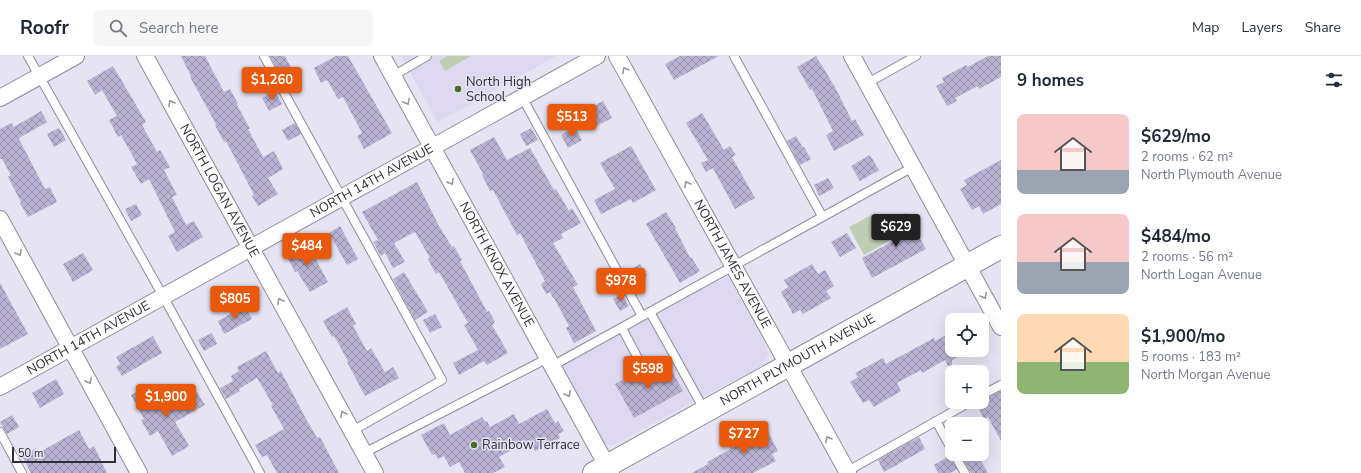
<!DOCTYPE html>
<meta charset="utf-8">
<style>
:root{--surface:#fff;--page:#f6f6f7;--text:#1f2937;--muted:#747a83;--line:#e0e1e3;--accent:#ea580c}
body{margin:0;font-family:"Nunito Sans",sans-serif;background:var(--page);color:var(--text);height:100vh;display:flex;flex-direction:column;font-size:15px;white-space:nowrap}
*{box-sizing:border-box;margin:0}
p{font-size:13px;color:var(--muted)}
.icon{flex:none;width:22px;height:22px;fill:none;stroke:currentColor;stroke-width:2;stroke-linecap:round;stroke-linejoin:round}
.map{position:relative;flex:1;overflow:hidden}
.side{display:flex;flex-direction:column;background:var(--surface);width:360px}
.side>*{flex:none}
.controls{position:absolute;left:945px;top:257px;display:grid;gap:8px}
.controls a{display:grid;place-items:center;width:44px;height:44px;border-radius:8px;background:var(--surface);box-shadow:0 4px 16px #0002;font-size:20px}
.scale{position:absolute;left:12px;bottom:10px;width:104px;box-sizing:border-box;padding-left:4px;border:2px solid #2f2e34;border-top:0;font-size:11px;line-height:14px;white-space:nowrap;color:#2f2e34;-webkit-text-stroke:3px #e6e3f2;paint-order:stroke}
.price{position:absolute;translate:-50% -34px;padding:0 9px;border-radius:4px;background:var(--accent);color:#fff;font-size:13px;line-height:26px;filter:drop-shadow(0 1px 2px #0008)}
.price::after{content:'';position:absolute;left:50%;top:24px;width:12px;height:9px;margin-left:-6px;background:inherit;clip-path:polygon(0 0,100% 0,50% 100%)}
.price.selected{background:#222;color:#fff}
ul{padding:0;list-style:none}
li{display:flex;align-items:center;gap:12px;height:100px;padding:0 16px}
li span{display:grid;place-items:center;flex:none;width:112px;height:80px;border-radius:8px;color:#555}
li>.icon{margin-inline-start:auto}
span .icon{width:48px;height:48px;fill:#fffc;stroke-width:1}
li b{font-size:17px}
h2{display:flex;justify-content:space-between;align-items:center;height:48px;padding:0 16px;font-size:17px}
header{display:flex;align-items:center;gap:24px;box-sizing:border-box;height:56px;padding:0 20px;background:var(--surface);border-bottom:1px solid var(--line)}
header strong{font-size:19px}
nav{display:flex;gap:22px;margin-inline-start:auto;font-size:14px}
.search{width:280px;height:36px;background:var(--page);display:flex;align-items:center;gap:10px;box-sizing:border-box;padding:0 14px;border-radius:8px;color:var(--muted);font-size:15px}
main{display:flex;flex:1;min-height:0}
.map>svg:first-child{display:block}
</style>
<header>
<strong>Roofr</strong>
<div class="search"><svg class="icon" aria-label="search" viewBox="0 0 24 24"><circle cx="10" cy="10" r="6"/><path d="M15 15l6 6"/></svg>Search here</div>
<nav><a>Map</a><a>Layers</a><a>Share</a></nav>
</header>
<main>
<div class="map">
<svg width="1001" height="417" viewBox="0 0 1001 417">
<defs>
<pattern id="building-cross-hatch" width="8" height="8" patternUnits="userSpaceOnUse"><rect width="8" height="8" fill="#b9b2d3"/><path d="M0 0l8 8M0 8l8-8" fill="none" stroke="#9791ac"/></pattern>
</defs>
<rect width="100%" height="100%" fill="#e6e3f2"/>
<g fill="#ddd8ef">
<polygon points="401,0 556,0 438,66"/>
<polygon points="723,211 766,290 768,298 765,305 759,311 615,388 608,389 602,386 556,301"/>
</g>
<g fill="#bfcdb5">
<polygon points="447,0 471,0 445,15 439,5"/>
<polygon points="875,157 889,185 864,199 849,171"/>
</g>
<g fill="url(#building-cross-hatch)">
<polygon points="181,0 205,0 224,36 230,33 238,48 237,49 250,73 248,73 263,101 274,95 283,113 268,122 278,138 258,150 252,140 254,139 226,85 224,86 215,69 216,68 190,21 191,20"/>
<polygon points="270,0 285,0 291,12 280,18"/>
<polygon points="336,0 348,0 392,77 364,93 357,80 362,77 343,41 338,43 327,24 321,27 314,12"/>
<polygon points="680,0 719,0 674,24 665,8"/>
<polygon points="816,0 835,31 852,65 855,63 864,79 834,95 826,79 833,75 812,33 810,34 797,11"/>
<polygon points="988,0 1001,0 1001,21 979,33 978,30 955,42 957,45 947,50 936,30 944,26 942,22 966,9 968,11"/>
<polygon points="113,10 146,66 142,69 157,96 160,94 170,111 164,114 177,139 172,141 186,169 194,165 203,181 177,196 168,180 175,176 149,123 141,128 131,111 137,108 121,79 118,81 109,64 117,60 102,34 95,39 87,25"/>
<polygon points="275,35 282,48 269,55 262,42"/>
<polygon points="603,45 612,62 593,72 584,55"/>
<polygon points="41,55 47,66 19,82 19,83 45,133 50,131 57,146 28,161 20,147 21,146 8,121 11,119 2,103 0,103 0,73 11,67 14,71"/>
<polygon points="702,57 724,94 730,90 736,99 732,101 755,142 735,153 713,112 706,116 701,107 708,104 686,67"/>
<polygon points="295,67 301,78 288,85 282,74"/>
<polygon points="575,71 582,84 568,92 561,79"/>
<polygon points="59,72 66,84 54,91 47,78"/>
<polygon points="531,72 538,84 526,90 520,78"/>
<polygon points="796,80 803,92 804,91 811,103 800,109 787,85"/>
<polygon points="494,81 507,104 530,92 554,134 556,133 569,155 572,152 581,167 561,178 563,182 553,187 578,229 573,231 596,275 574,287 566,272 569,270 554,242 553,242 550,236 546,238 541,228 545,225 520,177 517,179 493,134 490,135 482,119 483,118 470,94"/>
<polygon points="631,90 656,134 633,147 631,143 601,158 594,144 615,133 600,107"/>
<polygon points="870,99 879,114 860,125 851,110"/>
<polygon points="1001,104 1001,148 983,158 979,150 972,154 960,133 967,129 964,124"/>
<polygon points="828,122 834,132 819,140 814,129"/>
<polygon points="417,126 439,170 452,191 454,190 462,204 460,205 487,256 489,255 495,266 492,269 508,297 487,309 484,305 459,319 453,307 478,294 464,269 468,267 439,216 436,218 428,203 430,202 415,176 394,187 405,206 393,212 385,197 381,200 373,186 378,184 362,156"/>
<polygon points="136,148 142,159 131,165 125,153"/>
<polygon points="666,156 676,172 675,172 690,202 691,201 700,215 680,227 646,168"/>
<polygon points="906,157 926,193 872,222 862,202 901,181 892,164"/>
<polygon points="340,170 358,203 347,209 329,177"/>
<polygon points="847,177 856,192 840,201 831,186"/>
<polygon points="307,187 328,226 310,236 297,215 295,216 286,199"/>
<polygon points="83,197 93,214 73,226 63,208"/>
<polygon points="640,208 647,220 634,228 627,216"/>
<polygon points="812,208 818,218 825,214 834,230 826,235 831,242 803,258 800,254 793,258 781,236 788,231 784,224"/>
<polygon points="404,216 428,256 415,264 393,223"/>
<polygon points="0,227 28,278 0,293"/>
<polygon points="622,238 629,250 620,255 613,243"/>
<polygon points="245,250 252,263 224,278 218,265"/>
<polygon points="347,251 356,268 353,270 367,295 371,292 385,316 393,311 399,322 365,340 347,306 348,305 334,280 332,281 323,265"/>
<polygon points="435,258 442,271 430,277 423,264"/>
<polygon points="952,276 952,294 971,294 952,304 952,317 945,304 922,317 921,314 897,327 901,335 874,351 869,344 863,347 850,326 858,321 855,317 883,302 886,308 934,282 935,285"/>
<polygon points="212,277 217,288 204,295 198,284"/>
<polygon points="153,280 162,297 122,320 116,311 120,308 116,301"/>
<polygon points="266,295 278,317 281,315 305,361 317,382 320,381 339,417 277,417 267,399 262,401 255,389 284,373 271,350 273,349 257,322 239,333 240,335 226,343 220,332 233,325 231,320 239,315 237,311"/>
<polygon points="669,310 683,335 634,362 615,328 639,315 645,323"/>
<polygon points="56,323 64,338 40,352 32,337"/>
<polygon points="148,330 160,353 166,350 168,353 197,336 205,349 175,366 189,390 172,400 158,375 150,380 141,364 144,363 131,339"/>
<polygon points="1001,335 1001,385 988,361 984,363 976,347 982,346 982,344"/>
<polygon points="547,353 555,367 558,365 564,375 558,378 560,382 535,395 529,384 499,401 505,411 493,417 465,417 459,406 450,411 444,400 438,403 435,398 432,399 421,379 444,367 450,379 482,361 485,366 487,365 490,371 514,358 519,368"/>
<polygon points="12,359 19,371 7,378 0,366"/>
<polygon points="765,370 778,395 772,398 776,405 753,417 692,417 708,408 707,406 731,393 728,389"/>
<polygon points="79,374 89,393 94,390 107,417 31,417 22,400 36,392 38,397"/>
<polygon points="919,381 925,393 884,416 878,404"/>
<polygon points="960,398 984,398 979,401 988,417 971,417"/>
<polygon points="949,400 957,413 950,417 938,417 934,409"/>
</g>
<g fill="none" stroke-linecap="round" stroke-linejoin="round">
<defs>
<g id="service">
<polyline points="28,0 163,240 260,417"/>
<polyline points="264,0 442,324 352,375"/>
<polyline points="734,0 822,160"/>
<polyline points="393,20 427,0"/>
<polyline points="866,28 916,0"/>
<polyline points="522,41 642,260"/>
<polyline points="650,256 705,355"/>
<polyline points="622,272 642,310"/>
<polyline points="552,310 913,111"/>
<polyline points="982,339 1001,329"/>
<polyline points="936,365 952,394"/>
<polyline points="0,376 22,417"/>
<polyline points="364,397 548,302"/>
<polyline points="954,398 965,417"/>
<polyline points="846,416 970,346"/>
</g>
<g id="minor">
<path id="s1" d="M 145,0 L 375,417"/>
<path id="s2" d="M 382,0 L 611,417"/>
<path id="s3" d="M 617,0 L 848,417"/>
<polyline points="852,0 1001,271"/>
<polyline points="0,42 76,0"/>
<polyline points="0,163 139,417"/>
<path id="s4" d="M 0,331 L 597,0"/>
</g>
<g id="secondary">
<path id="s5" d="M 594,417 L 1001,191"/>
</g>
</defs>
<use href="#service" stroke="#8f8c9a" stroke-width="10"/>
<use href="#minor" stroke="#8f8c9a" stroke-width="18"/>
<use href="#secondary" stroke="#8f8c9a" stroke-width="24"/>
<use href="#service" stroke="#fff" stroke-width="8"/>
<use href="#minor" stroke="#fff" stroke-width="16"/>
<use href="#secondary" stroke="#fff" stroke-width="22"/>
</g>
<defs><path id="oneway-chevron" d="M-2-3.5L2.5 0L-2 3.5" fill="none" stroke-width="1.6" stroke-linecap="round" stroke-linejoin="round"/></defs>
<g stroke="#97969a">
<use href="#oneway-chevron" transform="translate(625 14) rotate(-119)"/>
<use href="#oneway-chevron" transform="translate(407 46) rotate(61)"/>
<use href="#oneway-chevron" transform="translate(171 47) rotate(-119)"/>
<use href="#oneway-chevron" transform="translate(451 126) rotate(61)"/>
<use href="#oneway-chevron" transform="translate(687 128) rotate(-119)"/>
<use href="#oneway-chevron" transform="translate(19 197) rotate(61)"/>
<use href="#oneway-chevron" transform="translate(984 240) rotate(61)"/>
<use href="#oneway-chevron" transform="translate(280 245) rotate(-119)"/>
<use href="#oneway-chevron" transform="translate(89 325) rotate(61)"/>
<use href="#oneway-chevron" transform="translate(568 338) rotate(61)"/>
<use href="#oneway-chevron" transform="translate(343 358) rotate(-119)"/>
<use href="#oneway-chevron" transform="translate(828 383) rotate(-119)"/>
</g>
<g fill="#4a6d26" stroke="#e6e3f2" stroke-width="1.5">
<circle cx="458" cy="33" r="4"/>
<circle cx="474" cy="389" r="4"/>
</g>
<g text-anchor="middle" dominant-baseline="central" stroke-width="3" stroke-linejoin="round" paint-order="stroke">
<g font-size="13" fill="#2f2e34" stroke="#e6e3f2" text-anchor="start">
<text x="466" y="26">North High<tspan x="466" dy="15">School</tspan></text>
<text x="482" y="389">Rainbow Terrace</text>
</g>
<g font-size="13" fill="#2f2e34" stroke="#e6e3f2">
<text stroke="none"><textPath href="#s4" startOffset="425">NORTH 14TH AVENUE</textPath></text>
<text stroke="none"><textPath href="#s1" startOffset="154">NORTH LOGAN AVENUE</textPath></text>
<text stroke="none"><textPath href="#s2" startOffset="238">NORTH KNOX AVENUE</textPath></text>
<text stroke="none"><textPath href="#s3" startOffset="238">NORTH JAMES AVENUE</textPath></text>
<text stroke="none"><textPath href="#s4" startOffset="101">NORTH 14TH AVENUE</textPath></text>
<text stroke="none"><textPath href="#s5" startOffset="233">NORTH PLYMOUTH AVENUE</textPath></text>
</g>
</g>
</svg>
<div class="controls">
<a><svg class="icon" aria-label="locate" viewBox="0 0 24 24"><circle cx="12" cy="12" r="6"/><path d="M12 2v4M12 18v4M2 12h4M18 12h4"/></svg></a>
<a>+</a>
<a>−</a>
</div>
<div class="scale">50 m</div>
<b class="price" style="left:272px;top:45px">$1,260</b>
<b class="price" style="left:572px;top:82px">$513</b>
<b class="price selected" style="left:896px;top:192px">$629</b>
<b class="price" style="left:307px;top:211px">$484</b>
<b class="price" style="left:621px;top:246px">$978</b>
<b class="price" style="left:235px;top:264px">$805</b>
<b class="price" style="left:648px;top:334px">$598</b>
<b class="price" style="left:166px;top:362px">$1,900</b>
<b class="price" style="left:744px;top:399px">$727</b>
</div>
<section class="side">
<h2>9 homes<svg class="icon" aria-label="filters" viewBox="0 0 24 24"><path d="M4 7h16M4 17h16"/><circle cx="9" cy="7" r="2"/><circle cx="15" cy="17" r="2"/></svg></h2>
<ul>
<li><span style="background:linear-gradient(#f6c9c9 70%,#9aa5b1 0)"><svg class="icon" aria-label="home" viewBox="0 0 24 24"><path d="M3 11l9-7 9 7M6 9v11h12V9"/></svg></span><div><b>$629/mo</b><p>2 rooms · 62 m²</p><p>North Plymouth Avenue</p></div></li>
<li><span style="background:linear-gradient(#f6c9c9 60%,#9aa5b1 0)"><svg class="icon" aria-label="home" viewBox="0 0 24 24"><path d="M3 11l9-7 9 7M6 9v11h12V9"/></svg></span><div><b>$484/mo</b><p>2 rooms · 56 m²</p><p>North Logan Avenue</p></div></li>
<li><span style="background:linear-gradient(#ffd9b3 60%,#8fb573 0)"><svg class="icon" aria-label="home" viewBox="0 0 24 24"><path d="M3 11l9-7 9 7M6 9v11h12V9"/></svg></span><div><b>$1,900/mo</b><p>5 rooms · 183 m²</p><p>North Morgan Avenue</p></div></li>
</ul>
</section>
</main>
